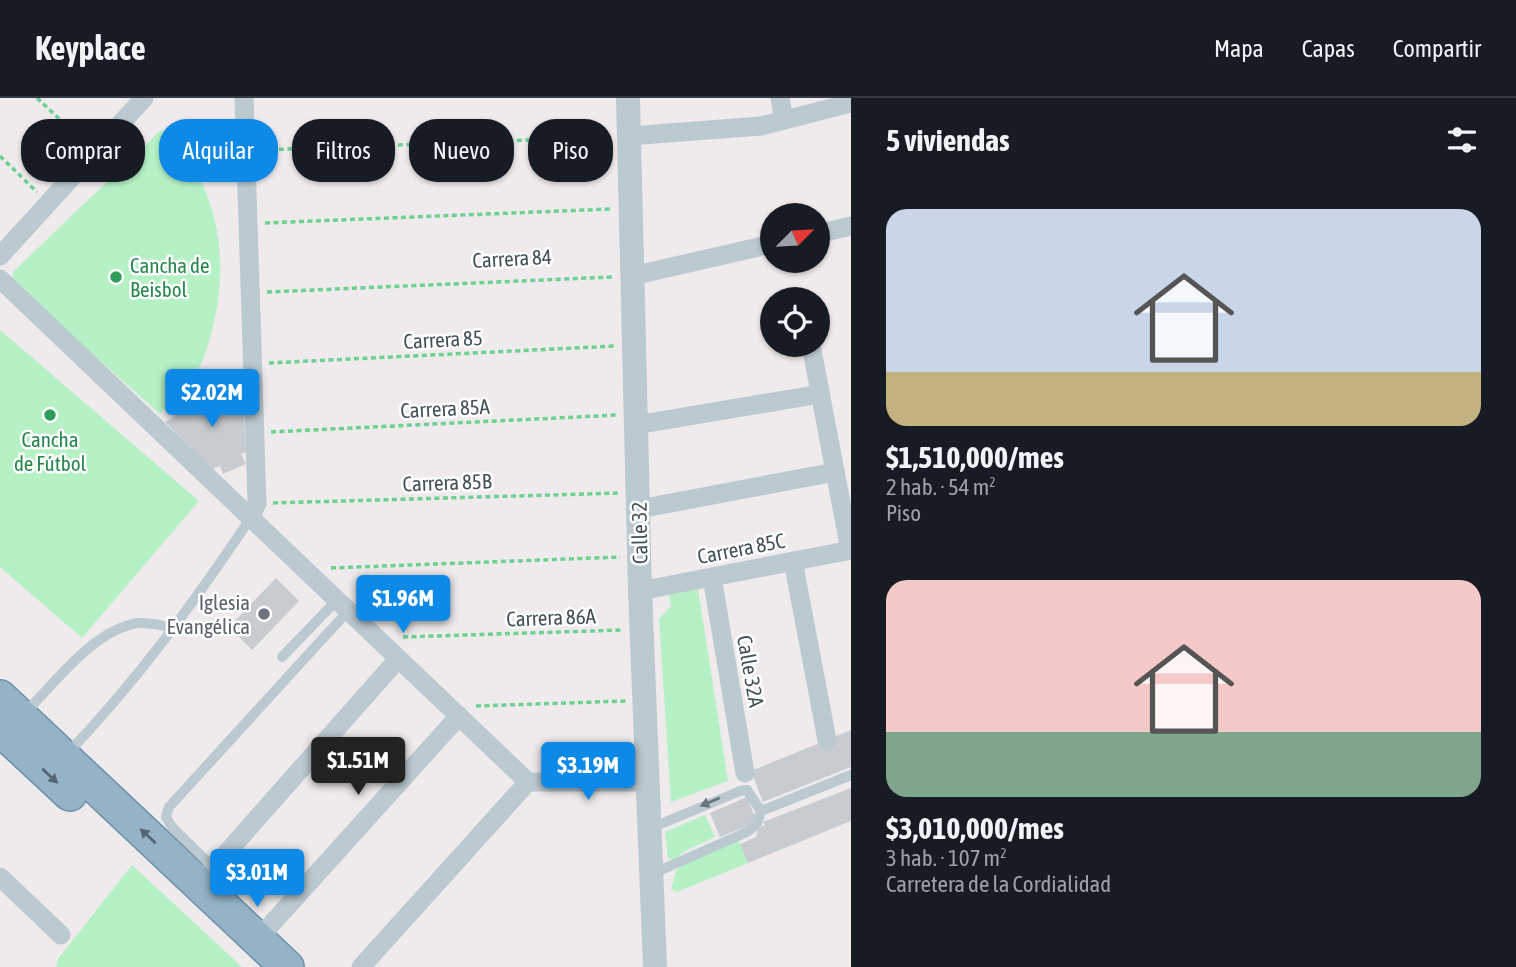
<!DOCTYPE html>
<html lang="es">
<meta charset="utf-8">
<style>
:root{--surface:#171b24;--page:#242831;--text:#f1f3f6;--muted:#9ea1a6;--line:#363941;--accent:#0d89e7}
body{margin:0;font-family:"Asap Condensed",sans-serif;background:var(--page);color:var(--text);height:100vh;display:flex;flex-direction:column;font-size:26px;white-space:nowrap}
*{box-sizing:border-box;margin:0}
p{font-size:23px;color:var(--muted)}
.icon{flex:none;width:38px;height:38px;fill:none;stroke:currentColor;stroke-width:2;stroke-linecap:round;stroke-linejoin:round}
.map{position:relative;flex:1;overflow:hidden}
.details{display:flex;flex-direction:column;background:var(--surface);width:665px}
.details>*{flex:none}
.top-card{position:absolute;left:21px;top:21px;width:665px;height:63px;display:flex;gap:14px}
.needle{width:46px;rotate:66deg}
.controls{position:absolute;left:760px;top:105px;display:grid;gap:14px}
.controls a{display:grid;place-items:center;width:70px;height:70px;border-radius:50%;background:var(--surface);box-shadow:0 2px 5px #0004;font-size:35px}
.price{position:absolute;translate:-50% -60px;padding:0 16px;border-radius:7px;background:var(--accent);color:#fff;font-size:23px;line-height:46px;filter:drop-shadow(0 2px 4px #0008)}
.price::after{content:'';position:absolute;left:50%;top:42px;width:21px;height:16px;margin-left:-10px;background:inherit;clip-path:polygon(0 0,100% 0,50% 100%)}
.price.on{background:#222;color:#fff}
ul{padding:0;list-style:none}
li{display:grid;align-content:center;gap:14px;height:371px;padding:0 35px}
li span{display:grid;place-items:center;height:217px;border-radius:21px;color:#555}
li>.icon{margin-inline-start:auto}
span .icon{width:126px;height:126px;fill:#fffc;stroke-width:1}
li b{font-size:30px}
h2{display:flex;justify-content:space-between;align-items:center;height:84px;padding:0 35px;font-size:30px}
.tag{padding:0 24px;border-radius:28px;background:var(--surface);box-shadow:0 2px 5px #0004;font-size:24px;line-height:63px}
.tag.on{background:var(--accent);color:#fff}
header{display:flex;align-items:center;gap:42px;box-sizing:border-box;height:98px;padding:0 35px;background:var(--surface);border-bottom:2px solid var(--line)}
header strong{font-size:33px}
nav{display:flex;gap:38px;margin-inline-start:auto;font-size:24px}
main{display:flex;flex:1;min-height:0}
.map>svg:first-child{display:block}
</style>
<header>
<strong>Keyplace</strong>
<nav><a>Mapa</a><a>Capas</a><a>Compartir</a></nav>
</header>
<main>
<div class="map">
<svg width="851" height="869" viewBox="0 0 851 869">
<rect width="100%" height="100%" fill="#efebec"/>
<g fill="#b5f1c5">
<path d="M 161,32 C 226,88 232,179 205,256 C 198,278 175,298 160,316 L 12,184 L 13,174 Z"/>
<polygon points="0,232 199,403 82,540 0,469"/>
<polygon points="698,491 728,683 671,704 659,521 671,508 669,497"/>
<polygon points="705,717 715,739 685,753 673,763 668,760 665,734"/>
<polygon points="738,741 748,765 677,794 671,791 676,773 682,767"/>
<polygon points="132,767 242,869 56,869 58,861"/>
</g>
<g fill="#c8ccd1">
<polygon points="193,290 236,300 244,316 246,354 241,356 246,366 223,376 220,368 213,371 185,349 185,344 165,324 176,318"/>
<polygon points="276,480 299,503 252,552 229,529"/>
<polygon points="851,632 851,669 763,704 751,673"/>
<polygon points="851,690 851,723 748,765 740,746 756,739 758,731 765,727 763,724"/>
<polygon points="747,699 757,724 720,739 710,715"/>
</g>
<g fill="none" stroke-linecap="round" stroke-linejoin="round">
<defs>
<g id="trunk">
<polyline points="0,599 287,869"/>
<polyline points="0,631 70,696"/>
</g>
</defs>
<use href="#trunk" stroke="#6b91aa" stroke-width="36"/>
<g stroke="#6cd192" stroke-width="3.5" stroke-dasharray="5 3.5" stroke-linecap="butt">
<polyline points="37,0 82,42"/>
<polyline points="262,52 608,39"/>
<polyline points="0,58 37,94"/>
<polyline points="265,125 610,111"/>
<polyline points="267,194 612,179"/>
<polyline points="269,265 615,248"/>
<polyline points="271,334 617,317"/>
<polyline points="273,405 619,395"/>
<polyline points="331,470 620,459"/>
<polyline points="403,539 623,532"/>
<polyline points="476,608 626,603"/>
</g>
<g stroke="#bbc9d0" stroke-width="10">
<polyline points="282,559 337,502"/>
<path d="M 24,616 C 54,586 94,531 138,525 C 150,524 164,528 176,530"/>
<path d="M 68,655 C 140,579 192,507 250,421"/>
<polyline points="761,713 851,677"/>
<polyline points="651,730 740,693 747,692 761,713 757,726 747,734 654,775"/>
<polyline points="213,769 172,729 166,719 169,709 348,513"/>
</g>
<g stroke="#bbc9d0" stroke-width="19">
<polyline points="244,0 257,405 250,421"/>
<polyline points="780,0 784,22"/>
<polyline points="629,38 761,28 851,5"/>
<polyline points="817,136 851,128"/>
<polyline points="0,158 144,0"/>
<polyline points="632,178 772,146"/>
<polyline points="0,181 528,684 649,684"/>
<polyline points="811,247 850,452"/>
<polyline points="636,327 820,296"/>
<polyline points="639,411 835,374"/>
<polyline points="793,463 827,642"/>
<polyline points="712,479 745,675"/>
<polyline points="640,493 851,452"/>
<polyline points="0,779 61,837"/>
<polyline points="199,786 398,561"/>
<polyline points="258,841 459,618"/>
<polyline points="361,869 528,684"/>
</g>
<polyline stroke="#bbc9d0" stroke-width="24" points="628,0 640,493 655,869"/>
<use href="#trunk" stroke="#94b3c6" stroke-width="33"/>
</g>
<defs><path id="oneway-solid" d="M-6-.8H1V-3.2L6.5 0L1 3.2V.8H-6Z" transform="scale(1.75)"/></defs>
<g fill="#536570">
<use href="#oneway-solid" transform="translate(50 678) rotate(43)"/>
<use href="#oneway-solid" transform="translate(148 738) rotate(-137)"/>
</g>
<use fill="#67767d" href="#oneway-solid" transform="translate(710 704) rotate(157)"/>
<g fill="#2e9e5b" stroke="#fff" stroke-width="2.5">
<circle cx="116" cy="179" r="7"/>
<circle cx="50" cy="317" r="7"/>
</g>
<circle fill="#6b7280" stroke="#fff" stroke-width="2.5" cx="264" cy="516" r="7"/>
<g text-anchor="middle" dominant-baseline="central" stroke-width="5" stroke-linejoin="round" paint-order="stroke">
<g font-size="21" fill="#43525a" stroke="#fff">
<text transform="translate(512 160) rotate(-3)">Carrera 84</text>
<text transform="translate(443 241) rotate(-3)">Carrera 85</text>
<text transform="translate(445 310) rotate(-3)">Carrera 85A</text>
<text transform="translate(447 384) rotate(-2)">Carrera 85B</text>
<text transform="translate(639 435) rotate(-91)">Calle 32</text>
<text transform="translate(741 450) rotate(-11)">Carrera 85C</text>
<text transform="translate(551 519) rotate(-2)">Carrera 86A</text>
<text transform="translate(751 573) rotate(80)">Calle 32A</text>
</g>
<g font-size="21" fill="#27864d" stroke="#fff" text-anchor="start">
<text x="130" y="167">Cancha de<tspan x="130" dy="24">Beisbol</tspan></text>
<text x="50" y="341" text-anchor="middle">Cancha<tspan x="50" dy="24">de Fútbol</tspan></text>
</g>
<g font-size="21" fill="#5b616d" stroke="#fff" text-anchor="end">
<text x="250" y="504">Iglesia<tspan x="250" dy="24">Evangélica</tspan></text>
</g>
</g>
</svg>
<div class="controls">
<a><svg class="needle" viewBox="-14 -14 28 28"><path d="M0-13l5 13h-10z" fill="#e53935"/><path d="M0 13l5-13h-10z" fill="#9ea1a6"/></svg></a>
<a><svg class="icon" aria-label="locate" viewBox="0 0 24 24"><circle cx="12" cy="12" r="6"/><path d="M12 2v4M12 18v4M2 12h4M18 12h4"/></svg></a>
</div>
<b class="price" style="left:212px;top:331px">$2.02M</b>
<b class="price" style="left:403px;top:537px">$1.96M</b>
<b class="price on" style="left:358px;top:699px">$1.51M</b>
<b class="price" style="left:588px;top:704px">$3.19M</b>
<b class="price" style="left:257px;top:811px">$3.01M</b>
<div class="top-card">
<a class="tag">Comprar</a>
<a class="tag on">Alquilar</a>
<a class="tag">Filtros</a>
<a class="tag">Nuevo</a>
<a class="tag">Piso</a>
</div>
</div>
<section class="details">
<h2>5 viviendas<svg class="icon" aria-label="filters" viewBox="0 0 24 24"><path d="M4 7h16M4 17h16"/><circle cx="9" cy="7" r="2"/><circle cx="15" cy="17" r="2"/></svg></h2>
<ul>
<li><span style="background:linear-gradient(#c9d6e8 75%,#c2b280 0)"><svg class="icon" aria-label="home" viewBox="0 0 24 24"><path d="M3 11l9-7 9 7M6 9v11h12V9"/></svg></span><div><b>$1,510,000/mes</b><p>2 hab. · 54 m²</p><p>Piso</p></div></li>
<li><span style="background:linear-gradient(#f6c9c9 70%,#7fa58c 0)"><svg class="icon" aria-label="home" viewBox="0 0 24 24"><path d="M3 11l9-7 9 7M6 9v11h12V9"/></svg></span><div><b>$3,010,000/mes</b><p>3 hab. · 107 m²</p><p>Carretera de la Cordialidad</p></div></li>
</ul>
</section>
</main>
